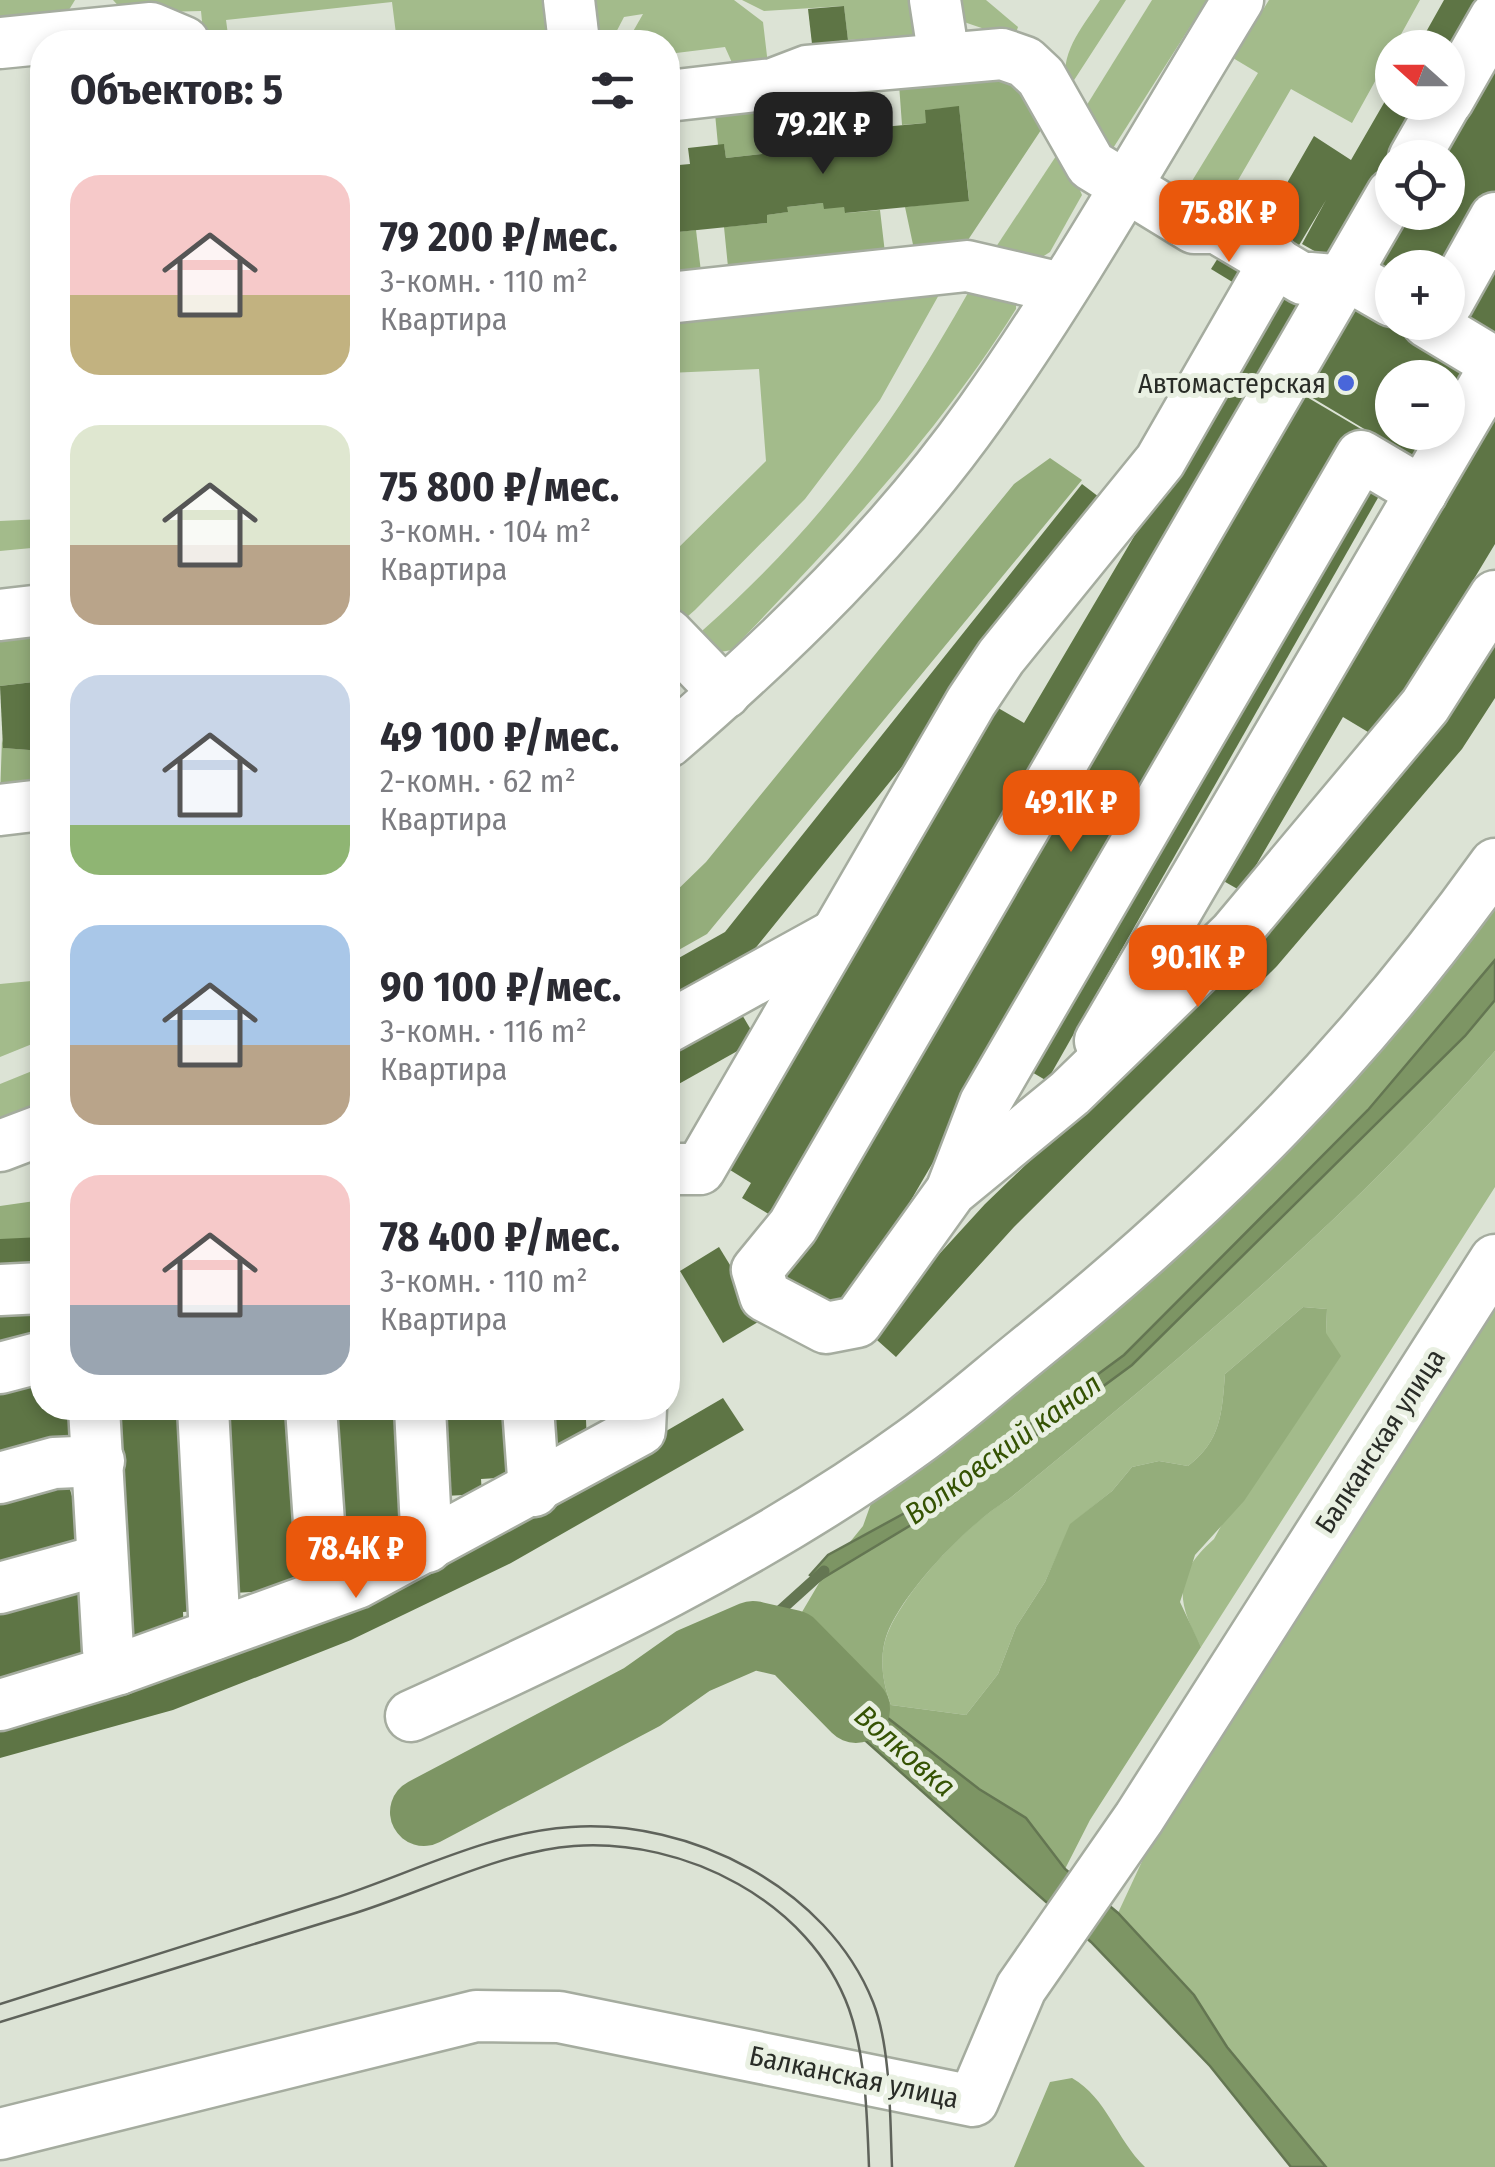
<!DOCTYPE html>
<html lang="ru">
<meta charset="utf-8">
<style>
:root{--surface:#fff;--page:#f2f2f3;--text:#2b2b33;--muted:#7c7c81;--accent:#ea580c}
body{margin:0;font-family:"Fira Sans Condensed",sans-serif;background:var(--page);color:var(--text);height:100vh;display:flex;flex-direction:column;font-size:38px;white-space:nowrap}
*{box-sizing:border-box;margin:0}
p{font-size:32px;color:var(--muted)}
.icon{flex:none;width:55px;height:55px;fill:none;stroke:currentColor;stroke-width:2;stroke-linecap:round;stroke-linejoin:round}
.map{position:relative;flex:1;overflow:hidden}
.side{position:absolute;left:30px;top:30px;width:650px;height:1390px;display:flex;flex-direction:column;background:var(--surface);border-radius:40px;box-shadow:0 5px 15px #0003}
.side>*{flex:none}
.needle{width:65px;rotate:291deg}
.buttons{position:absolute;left:1375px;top:30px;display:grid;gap:20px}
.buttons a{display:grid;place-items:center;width:90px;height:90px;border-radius:50%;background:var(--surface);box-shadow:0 5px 15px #0003;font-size:50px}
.price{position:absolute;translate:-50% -85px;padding:0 22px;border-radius:20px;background:var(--accent);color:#fff;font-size:32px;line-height:65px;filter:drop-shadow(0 2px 5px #0008)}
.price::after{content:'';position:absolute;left:50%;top:60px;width:30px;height:22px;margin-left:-15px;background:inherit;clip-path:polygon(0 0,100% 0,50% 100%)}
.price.current{background:#222;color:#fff}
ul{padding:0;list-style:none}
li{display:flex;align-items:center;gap:30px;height:250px;padding:0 40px}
li span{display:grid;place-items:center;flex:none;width:280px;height:200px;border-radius:30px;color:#555}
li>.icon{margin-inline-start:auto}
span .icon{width:120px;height:120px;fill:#fffc;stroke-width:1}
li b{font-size:42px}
h2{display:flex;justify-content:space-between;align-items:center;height:120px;padding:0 40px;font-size:42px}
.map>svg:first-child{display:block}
</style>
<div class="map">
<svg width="1495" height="2167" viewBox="0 0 1495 2167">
<rect width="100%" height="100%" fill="#dce3d5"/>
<g fill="#a3bb8b">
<polygon points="0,0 75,0 64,18 0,32"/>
<polygon points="113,0 558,0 562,42 397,42 392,2 226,20 229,42 204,42 201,11 125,13"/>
<polygon points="579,0 734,0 763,22 769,73 738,76 725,47 668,54 668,42 627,42 643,14 624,17 611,42 584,42"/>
<polygon points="742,0 917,0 922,35 848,40 844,6 764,11"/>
<polygon points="952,0 986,0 1018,27 1014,39 964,22"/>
<path d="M 1100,0 L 1126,0 L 1067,91 C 1058,53 1081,30 1100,0 Z"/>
<polygon points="1152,0 1207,0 1110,153 1080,116"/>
<polygon points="1269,0 1420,0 1352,123 1291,89 1219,213 1184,194 1258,73 1233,58"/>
<polygon points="1062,147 1082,195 1050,252 1036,261 990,256"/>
<polygon points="945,284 880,400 805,499 695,610 680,623 668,615 668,558 766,461 759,369 668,373 668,317"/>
<path d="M 973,284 L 1016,302 L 1016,309 C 934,440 838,538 732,650 L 720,652 L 701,634 L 703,630 C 825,521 894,425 973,284 Z"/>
<polygon points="42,519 42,547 0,551 0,521"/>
<polygon points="42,980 42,1040 0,1057 0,984"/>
<path d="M 1495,1051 L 1495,1187 L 1201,1647 C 1177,1602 1172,1576 1214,1539 L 1326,1333 L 1327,1309 L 1303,1307 L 1225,1374 C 1222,1413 1221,1441 1188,1466 L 1159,1461 L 1132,1467 L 1112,1491 L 1071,1524 L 1045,1582 L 1016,1627 L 998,1674 L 966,1715 L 891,1705 C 882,1681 878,1654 889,1630 C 908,1587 969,1522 1009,1499 C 1179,1359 1351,1218 1495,1051 Z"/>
<polygon points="42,1067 42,1101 0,1118 0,1084"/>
<polygon points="1495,1296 1495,2167 1326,2167 1227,2047 1194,1995 1118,1913 1145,1855 1318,1586"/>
</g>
<g fill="#94ad7b">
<polygon points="1003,72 1047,121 960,252 915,254 905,207 969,200 959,107 926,110 926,123 902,125 899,84"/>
<polygon points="868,87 873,142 726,158 724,145 718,145 714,103"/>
<polygon points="823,203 844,207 846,213 880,210 885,253 728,267 724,227 767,223 767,215 787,212 787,207"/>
<polygon points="696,230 701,272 668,285 668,233"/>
<polygon points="1050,458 1082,480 707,934 668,956 668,899 706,862 1014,484"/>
<polygon points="42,622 42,681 0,686 0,627"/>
<polygon points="2,739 4,748 42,751 42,792 0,797"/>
<polygon points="1495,893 1495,960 1368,1110 1124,1355 923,1503 850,1542 863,1526 873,1498 1183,1247 1304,1133"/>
<path d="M 1495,1000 L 1495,1051 C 1351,1218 1179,1359 1009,1499 C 969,1523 908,1587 889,1629 C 878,1654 882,1681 891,1705 L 966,1715 L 998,1674 L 1016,1627 L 1045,1582 L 1070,1524 L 1112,1491 L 1132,1467 L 1159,1461 L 1188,1466 C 1221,1441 1222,1413 1225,1374 L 1303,1307 L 1327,1309 L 1326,1333 L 1341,1356 L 1244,1501 L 1195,1555 L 1180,1602 L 1201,1647 L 1090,1820 L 1065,1869 L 1026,1818 L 979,1789 L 866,1701 L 801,1622 L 802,1612 L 822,1578 L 931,1513 L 1132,1365 L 1465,1036 Z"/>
<polygon points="42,1200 42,1246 0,1247 0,1206"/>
<path d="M 1072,2078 C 1107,2098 1116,2139 1145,2167 L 1014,2167 L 1050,2082 Z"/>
</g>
<g fill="#7d9564" stroke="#647652" stroke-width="2.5">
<polygon points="1495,960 1495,1000 1465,1036 1132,1365 931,1513 818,1581 810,1575 828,1555 923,1503 1124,1355 1368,1110"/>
<polygon points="801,1622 866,1701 979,1789 1026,1818 1065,1869 1118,1913 1194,1995 1227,2047 1326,2167 1291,2167 1210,2066 1091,1942 784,1668"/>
</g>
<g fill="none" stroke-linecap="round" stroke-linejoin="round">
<polyline stroke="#647652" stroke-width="11" points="753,1635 824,1571"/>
<polyline stroke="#7d9564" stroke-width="68" points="424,1812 642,1697 693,1661 753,1635 792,1644 856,1709"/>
</g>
<g fill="#5e7545">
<polygon points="1444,0 1487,0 1448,67 1448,48 1417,48"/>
<polygon points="844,6 848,40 812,44 808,9"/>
<polygon points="1495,54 1495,196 1448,268 1392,268 1392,275 1374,264 1403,212 1448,212 1448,158 1435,158"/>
<polygon points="1392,89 1392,102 1427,102 1334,262 1302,244 1326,200 1292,257 1256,237 1314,136 1351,160"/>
<polygon points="959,106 969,201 845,213 844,207 824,209 823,203 787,207 788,212 767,215 767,223 668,233 668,166 690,164 688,148 724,144 726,158 873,142 872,128 926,123 925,110"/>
<polygon points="1225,247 1247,261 1234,283 1211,269"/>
<polygon points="1495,264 1495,332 1488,344 1458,327"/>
<polygon points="1277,294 1308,312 775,1218 742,1198 751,1183 722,1165 993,705 1024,723"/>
<polygon points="1351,297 1473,370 1448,413 1448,378 1392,378 1392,432 1436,432 1415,467 1387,451 1391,445 1296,388"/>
<polygon points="1300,393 1361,429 844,1315 782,1279"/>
<polygon points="1495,417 1495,544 1378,738 1343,717 1241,891 1213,875"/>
<polygon points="1357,483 1379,496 1047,1081 1025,1068"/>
<polygon points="1082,484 1112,507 741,966 668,1006 668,964 725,932"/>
<polygon points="1495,639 1495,698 1462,749 1277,966 1014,1227 896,1357 868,1332 985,1204 1253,946"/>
<polygon points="42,681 42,751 3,748 0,686"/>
<polygon points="738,1008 757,1040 668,1090 668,1048"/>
<polygon points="42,1237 42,1273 0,1276 0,1239"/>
<polygon points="719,1247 763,1319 723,1343 680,1271"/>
<polygon points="31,1305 42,1340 0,1353 0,1314"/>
<polygon points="42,1376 42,1408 75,1408 82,1438 0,1460 0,1387"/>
<polygon points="723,1398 744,1430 511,1563 351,1640 173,1710 0,1758 0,1720 489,1534"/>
<polygon points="111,1408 185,1408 197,1611 183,1612 184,1633 125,1637"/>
<polygon points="222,1408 293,1408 303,1589 233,1593"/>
<polygon points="330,1408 401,1408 408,1532 376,1541 376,1552 340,1554"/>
<polygon points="440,1408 510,1408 513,1477 481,1479 482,1494 445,1496"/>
<polygon points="547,1408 619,1408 620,1418 586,1420 587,1442 549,1444"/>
<polygon points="67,1479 87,1548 0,1571 0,1498"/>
<polygon points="77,1585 95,1657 0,1683 0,1606"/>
</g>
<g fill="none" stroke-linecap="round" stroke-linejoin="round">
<defs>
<g id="minor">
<polyline points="569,0 574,42"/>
<polyline points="935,0 944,58"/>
<polyline points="0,43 151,28 184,42"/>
<polyline points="668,96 773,84 807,71 1002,54 1025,62 1041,77 1091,165 1194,228 1217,228 1303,279"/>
<polyline points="1448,100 1495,18"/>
<polyline points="1414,158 1446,102"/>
<polyline points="1392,194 793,1226 757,1270 765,1296 826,1328 857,1322 951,1191 1070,1093 1234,934 1425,706 1495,596"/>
<polyline points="1310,278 1359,282 1392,301"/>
<polyline points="668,298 967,266 1061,288"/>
<polyline points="1448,302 1495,218"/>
<polyline points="1427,322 1495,363"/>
<polyline points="0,615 42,610"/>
<polyline points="668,634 725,693"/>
<path d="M 668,742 C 782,644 893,536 981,412 C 1074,281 1154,137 1238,0"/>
<polyline points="0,810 42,805"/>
<polyline points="668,1027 833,936"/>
<polyline points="1100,1041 1495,367"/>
<polyline points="0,1146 42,1130"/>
<polyline points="668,1169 700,1169 971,702 1001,657 1160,461 1275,261"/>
<polyline points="953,1186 985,1103 1361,456 1422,492"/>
<polyline points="0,1290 42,1288"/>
<polyline points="0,1368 42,1357"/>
<polyline points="94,1408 108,1650 119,1669"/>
<polyline points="203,1408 215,1634"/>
<polyline points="311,1408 324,1594"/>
<polyline points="420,1408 427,1547"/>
<polyline points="528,1408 534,1491"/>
<polyline points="0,1478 54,1463 99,1461"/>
<polyline points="0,1588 101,1560"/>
<polyline points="0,1705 119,1669 357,1583 640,1430 641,1408"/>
<path d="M 411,1716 C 581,1639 763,1552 914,1442 C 953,1414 989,1382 1026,1352 C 1210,1204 1357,1057 1495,864"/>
<polyline points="0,2134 476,2016 559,2017 973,2101 1021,1988 1139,1818 1495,1260"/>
</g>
</defs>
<use href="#minor" stroke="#a5ac9f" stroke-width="55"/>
<use href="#minor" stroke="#fff" stroke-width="50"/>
<g stroke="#5f635b" stroke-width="2.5">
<path d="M 0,2004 C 111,1969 222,1934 332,1899 C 410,1874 489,1832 571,1827 C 690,1819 827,1887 873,2002 C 891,2047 890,2119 892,2167"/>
<path d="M 0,2022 C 116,1986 233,1951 349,1915 C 419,1894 502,1851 574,1846 C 684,1838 810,1901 849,2009 C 866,2057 867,2117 869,2167"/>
</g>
</g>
<circle fill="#4966da" stroke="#e9f0e2" stroke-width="4" cx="1346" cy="383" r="10"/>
<g text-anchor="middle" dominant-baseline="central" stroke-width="10" stroke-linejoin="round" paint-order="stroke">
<g font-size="28" fill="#292c27" stroke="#e9f0e2" text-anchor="end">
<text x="1326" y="383">Автомастерская</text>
</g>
<g font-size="28" fill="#292c27" stroke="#e9f0e2">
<text transform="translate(1380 1441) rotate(-57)">Балканская улица</text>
<text transform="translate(854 2077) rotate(12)">Балканская улица</text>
</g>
<g font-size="30" font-style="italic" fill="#355303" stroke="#e9f0e2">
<text transform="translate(1003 1449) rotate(-36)">Волковский канал</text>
<text transform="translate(905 1751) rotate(41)">Волковка</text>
</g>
</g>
</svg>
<div class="buttons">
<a><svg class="needle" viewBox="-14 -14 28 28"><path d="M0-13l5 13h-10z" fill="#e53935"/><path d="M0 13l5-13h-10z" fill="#7c7c81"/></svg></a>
<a><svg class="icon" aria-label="locate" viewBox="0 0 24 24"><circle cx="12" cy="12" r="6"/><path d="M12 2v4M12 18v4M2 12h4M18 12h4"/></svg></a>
<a>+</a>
<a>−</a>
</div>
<b class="price current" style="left:823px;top:177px">79.2K ₽</b>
<b class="price" style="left:1229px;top:265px">75.8K ₽</b>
<b class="price" style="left:1071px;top:855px">49.1K ₽</b>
<b class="price" style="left:1198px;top:1010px">90.1K ₽</b>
<b class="price" style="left:356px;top:1601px">78.4K ₽</b>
<section class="side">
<h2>Объектов: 5<svg class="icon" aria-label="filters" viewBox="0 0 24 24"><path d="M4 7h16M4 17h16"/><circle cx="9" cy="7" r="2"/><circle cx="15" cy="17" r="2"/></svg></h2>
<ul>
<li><span style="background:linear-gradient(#f6c9c9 60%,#c2b280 0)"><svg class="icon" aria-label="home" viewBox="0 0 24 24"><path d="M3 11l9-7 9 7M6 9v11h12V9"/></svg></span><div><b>79 200 ₽/мес.</b><p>3-комн. · 110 m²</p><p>Квартира</p></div></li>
<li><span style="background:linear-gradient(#dfe7d0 60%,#b9a48a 0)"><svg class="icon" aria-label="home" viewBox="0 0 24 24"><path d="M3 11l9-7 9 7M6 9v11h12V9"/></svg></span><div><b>75 800 ₽/мес.</b><p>3-комн. · 104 m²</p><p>Квартира</p></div></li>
<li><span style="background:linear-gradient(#c9d6e8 75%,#8fb573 0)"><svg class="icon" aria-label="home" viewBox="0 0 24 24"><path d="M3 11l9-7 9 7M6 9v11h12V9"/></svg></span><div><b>49 100 ₽/мес.</b><p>2-комн. · 62 m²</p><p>Квартира</p></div></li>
<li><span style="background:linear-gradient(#a9c7e8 60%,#b9a48a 0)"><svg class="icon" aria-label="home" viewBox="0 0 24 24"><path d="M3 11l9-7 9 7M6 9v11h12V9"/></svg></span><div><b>90 100 ₽/мес.</b><p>3-комн. · 116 m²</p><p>Квартира</p></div></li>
<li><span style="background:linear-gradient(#f6c9c9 65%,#9aa5b1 0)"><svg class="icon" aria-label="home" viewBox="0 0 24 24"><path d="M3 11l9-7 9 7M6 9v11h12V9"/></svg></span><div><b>78 400 ₽/мес.</b><p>3-комн. · 110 m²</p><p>Квартира</p></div></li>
</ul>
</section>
</div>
